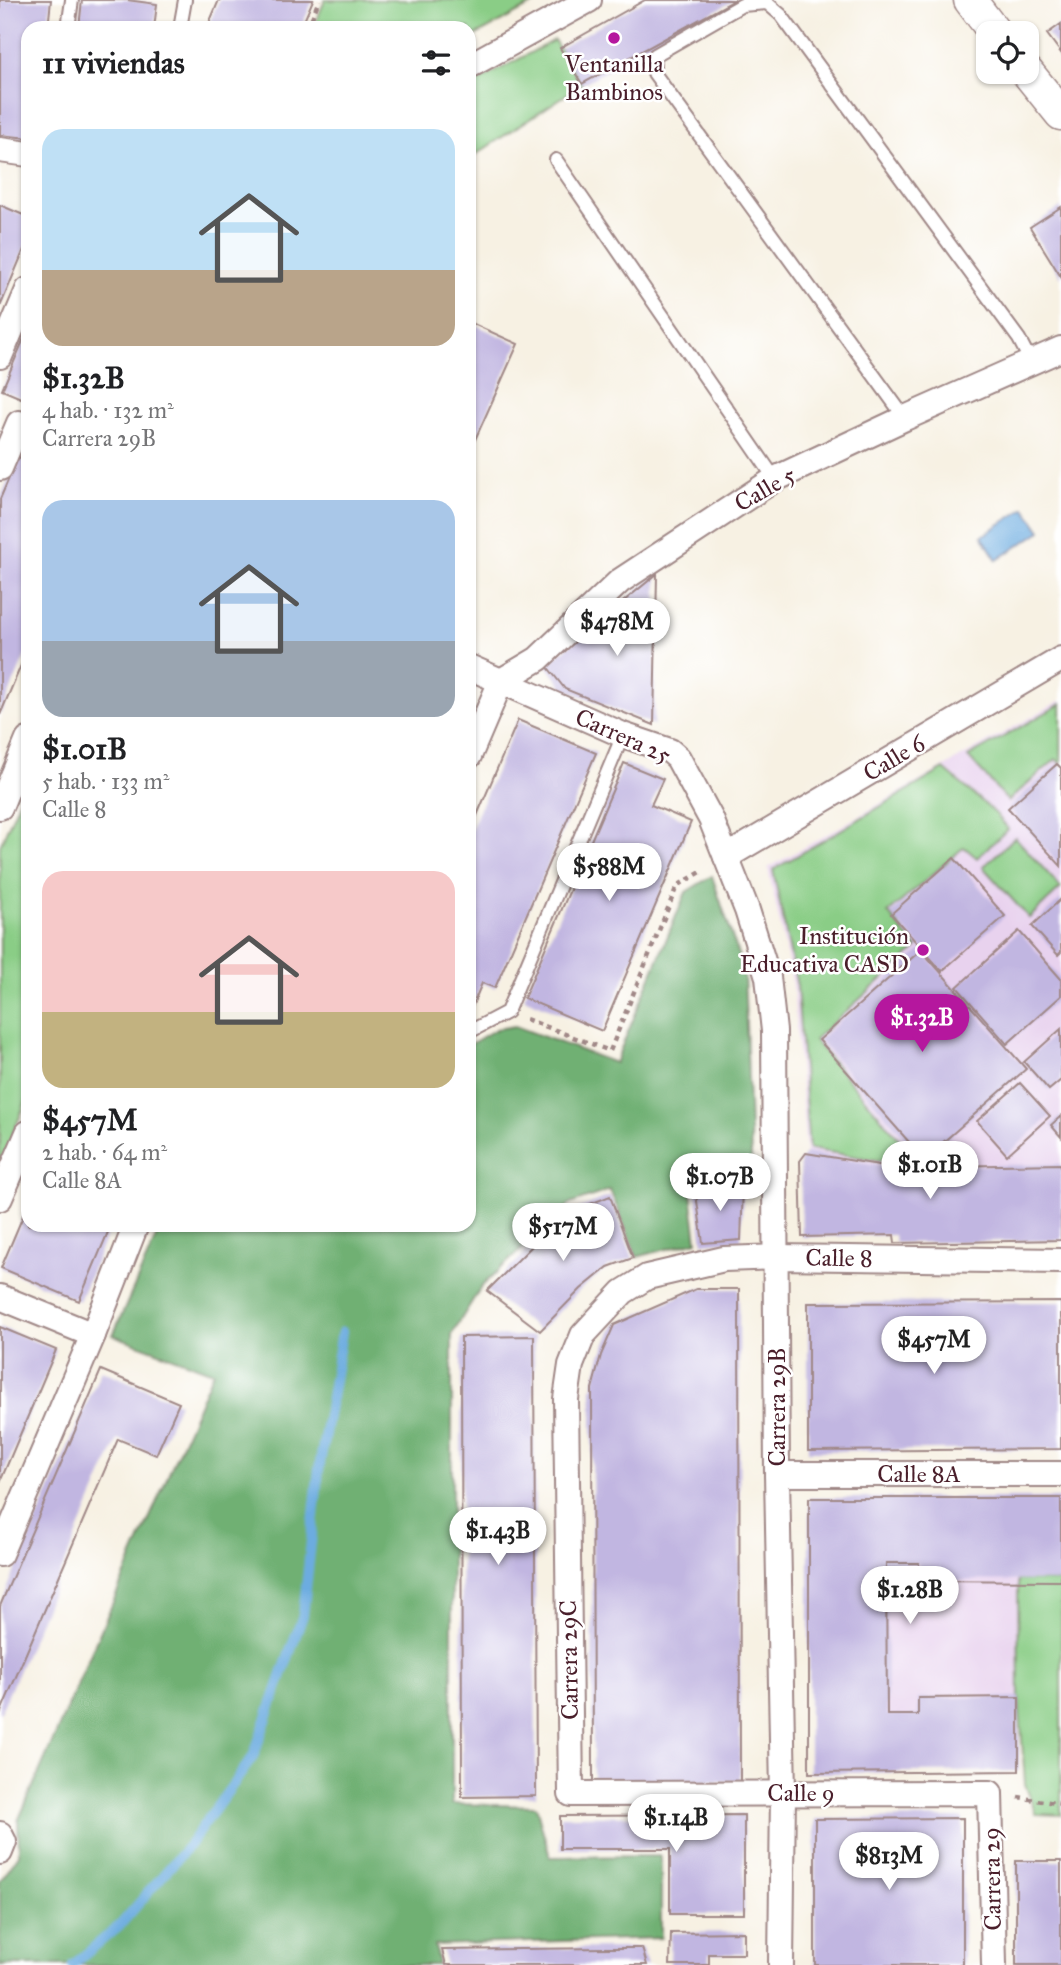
<!DOCTYPE html>
<html lang="es">
<meta charset="utf-8">
<style>
:root{--surface:#fff;--page:#f6f6f6;--text:#202124;--muted:#757577;--accent:#b5179e}
body{margin:0;font-family:"IM FELL Great Primer",serif;background:var(--page);color:var(--text);height:100vh;display:flex;flex-direction:column;font-size:26px;white-space:nowrap}
*{box-sizing:border-box;margin:0}
p{font-size:23px;color:var(--muted)}
.icon{flex:none;width:38px;height:38px;fill:none;stroke:currentColor;stroke-width:2;stroke-linecap:round;stroke-linejoin:round}
.map{position:relative;flex:1;overflow:hidden}
.drawer{position:absolute;left:21px;top:21px;width:455px;height:1211px;display:flex;flex-direction:column;background:var(--surface);border-radius:21px;box-shadow:0 2px 5px #0004}
.drawer>*{flex:none}
.buttons{position:absolute;left:976px;top:21px;display:grid;gap:14px}
.buttons a{display:grid;place-items:center;width:63px;height:63px;border-radius:14px;background:var(--surface);box-shadow:0 2px 5px #0004;font-size:35px}
.price{position:absolute;translate:-50% -60px;padding:0 16px;border-radius:24px;background:#fff;color:#222;font-size:23px;line-height:46px;filter:drop-shadow(0 2px 4px #0008)}
.price::after{content:'';position:absolute;left:50%;top:42px;width:21px;height:16px;margin-left:-10px;background:inherit;clip-path:polygon(0 0,100% 0,50% 100%)}
.price.on{background:var(--accent);color:#fff}
ul{padding:0;list-style:none}
li{display:grid;align-content:center;gap:14px;height:371px;padding:0 21px}
li span{display:grid;place-items:center;height:217px;border-radius:21px;color:#555}
li>.icon{margin-inline-start:auto}
span .icon{width:126px;height:126px;fill:#fffc;stroke-width:1}
li b{font-size:30px}
h2{display:flex;justify-content:space-between;align-items:center;height:84px;padding:0 21px;font-size:30px}
.map>svg:first-child{display:block}
</style>
<div class="map">
<svg width="1061" height="1965" viewBox="0 0 1061 1965">
<rect width="100%" height="100%" fill="#fff"/>
<filter id="ink" filterUnits="userSpaceOnUse"><feTurbulence type="fractalNoise" baseFrequency=".0143" numOctaves="2"/><feDisplacementMap in="SourceGraphic" scale="14" xChannelSelector="R" yChannelSelector="G"/><feConvolveMatrix kernelMatrix="1 2 1 2 8 2 1 2 1" color-interpolation-filters="sRGB"/></filter>
<filter id="wash" filterUnits="userSpaceOnUse"><feTurbulence type="fractalNoise" baseFrequency=".00686" numOctaves="4" result="noise"/><feDisplacementMap in="SourceGraphic" scale="28" xChannelSelector="R" yChannelSelector="G"/><feGaussianBlur stdDeviation="1.57" result="paint"/><feColorMatrix in="noise" values="0 0 0 0 0 0 0 0 0 0 0 0 0 0 0 0 0 1.4 0 .05"/><feComposite in="paint" operator="in"/></filter>
<g filter="url(#wash)">
<rect width="100%" height="100%" fill="#f7f1e3"/>
<g fill="#e8d2ee">
<polygon points="1061,700 1061,1164 891,1167 806,1153 793,985 768,868"/>
<polygon points="886,1563 919,1563 919,1580 1017,1580 1019,1697 918,1698 918,1772 809,1773 809,1716 886,1715"/>
</g>
<g fill="#8acd86" stroke="#6a7658" stroke-width="2">
<polygon points="325,0 541,0 469,39 469,28 313,28"/>
<polygon points="554,40 582,84 469,159 469,86"/>
<polygon points="1061,704 1061,764 1056,759 1008,801 968,757"/>
<polygon points="944,769 996,814 1008,829 977,858 964,847 888,913 917,948 814,1040 921,1164 890,1162 809,1149 797,986 773,870"/>
<polygon points="28,780 28,1097 0,1165 0,846"/>
<polygon points="1015,837 1061,888 1029,918 983,867"/>
<polygon points="1018,1580 1061,1581 1061,1815 1036,1814 1025,1784 1019,1697"/>
</g>
<polygon fill="#6fb073" stroke="#5c684f" stroke-width="2" points="712,876 744,972 752,1180 690,1184 697,1241 637,1257 610,1190 570,1204 481,1287 452,1334 452,1804 536,1806 550,1857 661,1856 661,1938 435,1945 438,1965 0,1965 0,1881 19,1854 18,1821 213,1372 113,1335 161,1226 469,1225 469,1045 496,1029 515,1026 615,1063 686,892"/>
<polygon fill="#6cace0" stroke="#5b6686" stroke-width="2" points="1025,508 1041,531 997,560 982,536"/>
<g fill="none" stroke-linecap="round" stroke-linejoin="round">
<polyline stroke="#6cace0" stroke-width="10" points="73,1965 121,1924 189,1845 253,1757 303,1615 319,1469 342,1332"/>
</g>
<g id="blocks">
<g fill="#c1b6e1">
<polygon points="0,0 51,0 48,28 28,28 28,138 0,135"/>
<polygon points="82,0 127,0 157,4 154,28 79,28"/>
<polygon points="219,0 313,0 301,28 207,28"/>
<polygon points="645,0 735,0 582,84 560,48"/>
<polygon points="1061,24 1061,53 1047,34"/>
<polygon points="0,205 28,217 28,240 0,307"/>
<polygon points="1061,207 1061,277 1030,227"/>
<polygon points="469,322 518,344 469,453"/>
<polygon points="28,329 28,401 2,390"/>
<polygon points="18,457 28,461 28,649 0,715 0,499"/>
<polygon points="657,574 654,725 565,689 546,665"/>
<polygon points="518,720 596,753 495,988 482,983 469,1014 469,834"/>
<polygon points="624,763 663,779 651,805 691,822 602,1031 524,998"/>
<polygon points="1057,764 1061,768 1061,866 1008,808"/>
<polygon points="954,858 1005,916 942,971 891,914"/>
<polygon points="1061,899 1061,952 1058,955 1032,926"/>
<polygon points="1019,931 1061,979 1061,996 1007,1044 957,987"/>
<polygon points="921,950 1026,1069 924,1159 819,1040"/>
<polygon points="1061,1029 1061,1080 1049,1090 1024,1062"/>
<polygon points="1020,1083 1050,1116 1007,1155 977,1121"/>
<polygon points="1061,1116 1061,1137 1051,1125"/>
<polygon points="806,1153 891,1167 1061,1164 1061,1240 895,1243 894,1235 802,1237 800,1161"/>
<polygon points="743,1186 741,1240 703,1243 695,1187"/>
<polygon points="610,1196 633,1258 608,1267 581,1289 540,1331 487,1291 538,1240 575,1210"/>
<polygon points="28,1204 28,1225 111,1225 79,1301 1,1268"/>
<polygon points="696,1289 739,1289 740,1781 593,1783 592,1389 601,1355 614,1325"/>
<polygon points="1061,1302 1061,1449 808,1451 808,1303"/>
<polygon points="0,1327 56,1350 0,1482"/>
<polygon points="534,1336 536,1796 462,1797 461,1337"/>
<polygon points="101,1370 179,1403 156,1455 118,1439 0,1714 0,1606"/>
<polygon points="809,1498 1061,1498 1061,1581 918,1580 919,1563 886,1563 887,1715 918,1715 918,1698 1019,1697 1019,1771 809,1773"/>
<polygon points="744,1815 744,1914 670,1914 670,1849 560,1849 560,1816"/>
<polygon points="963,1818 963,1965 815,1965 815,1819"/>
<rect x="1016" y="1861" width="45" height="104"/>
<polygon points="744,1932 744,1954 709,1954 709,1965 670,1965 671,1933"/>
<polygon points="609,1948 642,1948 647,1965 446,1965 442,1950"/>
</g>
</g>
</g>
<g filter="url(#ink)">
<use href="#blocks" fill-opacity="0" stroke="#a08887" stroke-width="2"/>
<g fill="none" stroke-linecap="round" stroke-linejoin="round">
<defs>
<g id="service">
<polyline points="68,28 72,0"/>
<polyline points="180,28 185,0"/>
<polyline points="556,160 775,479"/>
<polyline points="905,418 654,73 655,55 742,5 767,3 781,15 1019,339 1031,362"/>
<polyline points="469,1032 507,1012 623,735"/>
</g>
<g id="minor">
<polyline points="469,66 589,0"/>
<polyline points="0,150 28,154"/>
<polyline points="0,356 28,290"/>
<polyline points="0,468 19,423"/>
<polyline points="469,667 623,735 670,751 678,758 711,819 747,910 768,977 774,1031 777,1474 783,1793 781,1965"/>
<polyline points="469,756 501,681 538,659 620,581 775,479 905,418 1061,349"/>
<polyline points="0,807 28,740"/>
<polyline points="726,857 1061,659"/>
<polyline points="0,1198 28,1133"/>
<polyline points="0,1297 93,1335"/>
<polyline points="777,1474 1061,1474"/>
<polyline points="0,1554 93,1335 136,1225"/>
<polyline points="0,1834 4,1842 0,1852"/>
<polyline points="994,1965 990,1793 571,1794 566,1399 571,1365 583,1335 623,1292 647,1277 724,1259 777,1257 1061,1261"/>
</g>
<g id="tertiary">
<polyline points="970,0 995,33"/>
<polyline points="1027,72 1061,114"/>
</g>
</defs>
<use href="#service" stroke="#a08887" stroke-width="16"/>
<use href="#minor" stroke="#a08887" stroke-width="28"/>
<use href="#tertiary" stroke="#a08887" stroke-width="35"/>
<g stroke="#a08887" stroke-width="4.5" stroke-dasharray="5 5" stroke-linecap="butt">
<polyline points="308,28 319,0"/>
<polyline points="526,1019 610,1051 677,886 701,872"/>
<polyline points="1018,1797 1061,1804"/>
</g>
<use href="#service" stroke="#fff" stroke-width="12"/>
<use href="#minor" stroke="#fff" stroke-width="24"/>
<use href="#tertiary" stroke="#fff" stroke-width="32"/>
</g>
</g>
<g fill="#b5179e" stroke="#fff" stroke-width="2.5">
<circle cx="614" cy="38" r="7"/>
<circle cx="923" cy="950" r="7"/>
</g>
<g text-anchor="middle" dominant-baseline="central" stroke-width="5" stroke-linejoin="round" paint-order="stroke">
<g font-size="24" fill="#4a1f2b" stroke="#fff">
<text x="614" y="64">Ventanilla<tspan x="614" dy="28">Bambinos</tspan></text>
<text x="909" y="936" text-anchor="end">Institución<tspan x="909" dy="28">Educativa CASD</tspan></text>
</g>
<g font-size="24" fill="#4a1f2b" stroke="#fff">
<text transform="translate(765 489) rotate(-30)">Calle 5</text>
<text transform="translate(623 736) rotate(24)">Carrera 25</text>
<text transform="translate(894 758) rotate(-31)">Calle 6</text>
<text transform="translate(839 1258) rotate(1)">Calle 8</text>
<text transform="translate(777 1407) rotate(-90)">Carrera 29B</text>
<text x="919" y="1474">Calle 8A</text>
<text transform="translate(569 1660) rotate(-91)">Carrera 29C</text>
<text x="801" y="1793">Calle 9</text>
<text transform="translate(992 1879) rotate(-91)">Carrera 29</text>
</g>
</g>
</svg>
<div class="buttons">
<a><svg class="icon" aria-label="locate" viewBox="0 0 24 24"><circle cx="12" cy="12" r="6"/><path d="M12 2v4M12 18v4M2 12h4M18 12h4"/></svg></a>
</div>
<b class="price" style="left:617px;top:658px">$478M</b>
<b class="price" style="left:609px;top:903px">$588M</b>
<b class="price on" style="left:922px;top:1054px">$1.32B</b>
<b class="price" style="left:930px;top:1201px">$1.01B</b>
<b class="price" style="left:720px;top:1213px">$1.07B</b>
<b class="price" style="left:563px;top:1263px">$517M</b>
<b class="price" style="left:934px;top:1376px">$457M</b>
<b class="price" style="left:498px;top:1567px">$1.43B</b>
<b class="price" style="left:910px;top:1626px">$1.28B</b>
<b class="price" style="left:676px;top:1854px">$1.14B</b>
<b class="price" style="left:889px;top:1892px">$813M</b>
<section class="drawer">
<h2>11 viviendas<svg class="icon" aria-label="filters" viewBox="0 0 24 24"><path d="M4 7h16M4 17h16"/><circle cx="9" cy="7" r="2"/><circle cx="15" cy="17" r="2"/></svg></h2>
<ul>
<li><span style="background:linear-gradient(#bfe0f5 65%,#b9a48a 0)"><svg class="icon" aria-label="home" viewBox="0 0 24 24"><path d="M3 11l9-7 9 7M6 9v11h12V9"/></svg></span><div><b>$1.32B</b><p>4 hab. · 132 m²</p><p>Carrera 29B</p></div></li>
<li><span style="background:linear-gradient(#a9c7e8 65%,#9aa5b1 0)"><svg class="icon" aria-label="home" viewBox="0 0 24 24"><path d="M3 11l9-7 9 7M6 9v11h12V9"/></svg></span><div><b>$1.01B</b><p>5 hab. · 133 m²</p><p>Calle 8</p></div></li>
<li><span style="background:linear-gradient(#f6c9c9 65%,#c2b280 0)"><svg class="icon" aria-label="home" viewBox="0 0 24 24"><path d="M3 11l9-7 9 7M6 9v11h12V9"/></svg></span><div><b>$457M</b><p>2 hab. · 64 m²</p><p>Calle 8A</p></div></li>
</ul>
</section>
</div>
